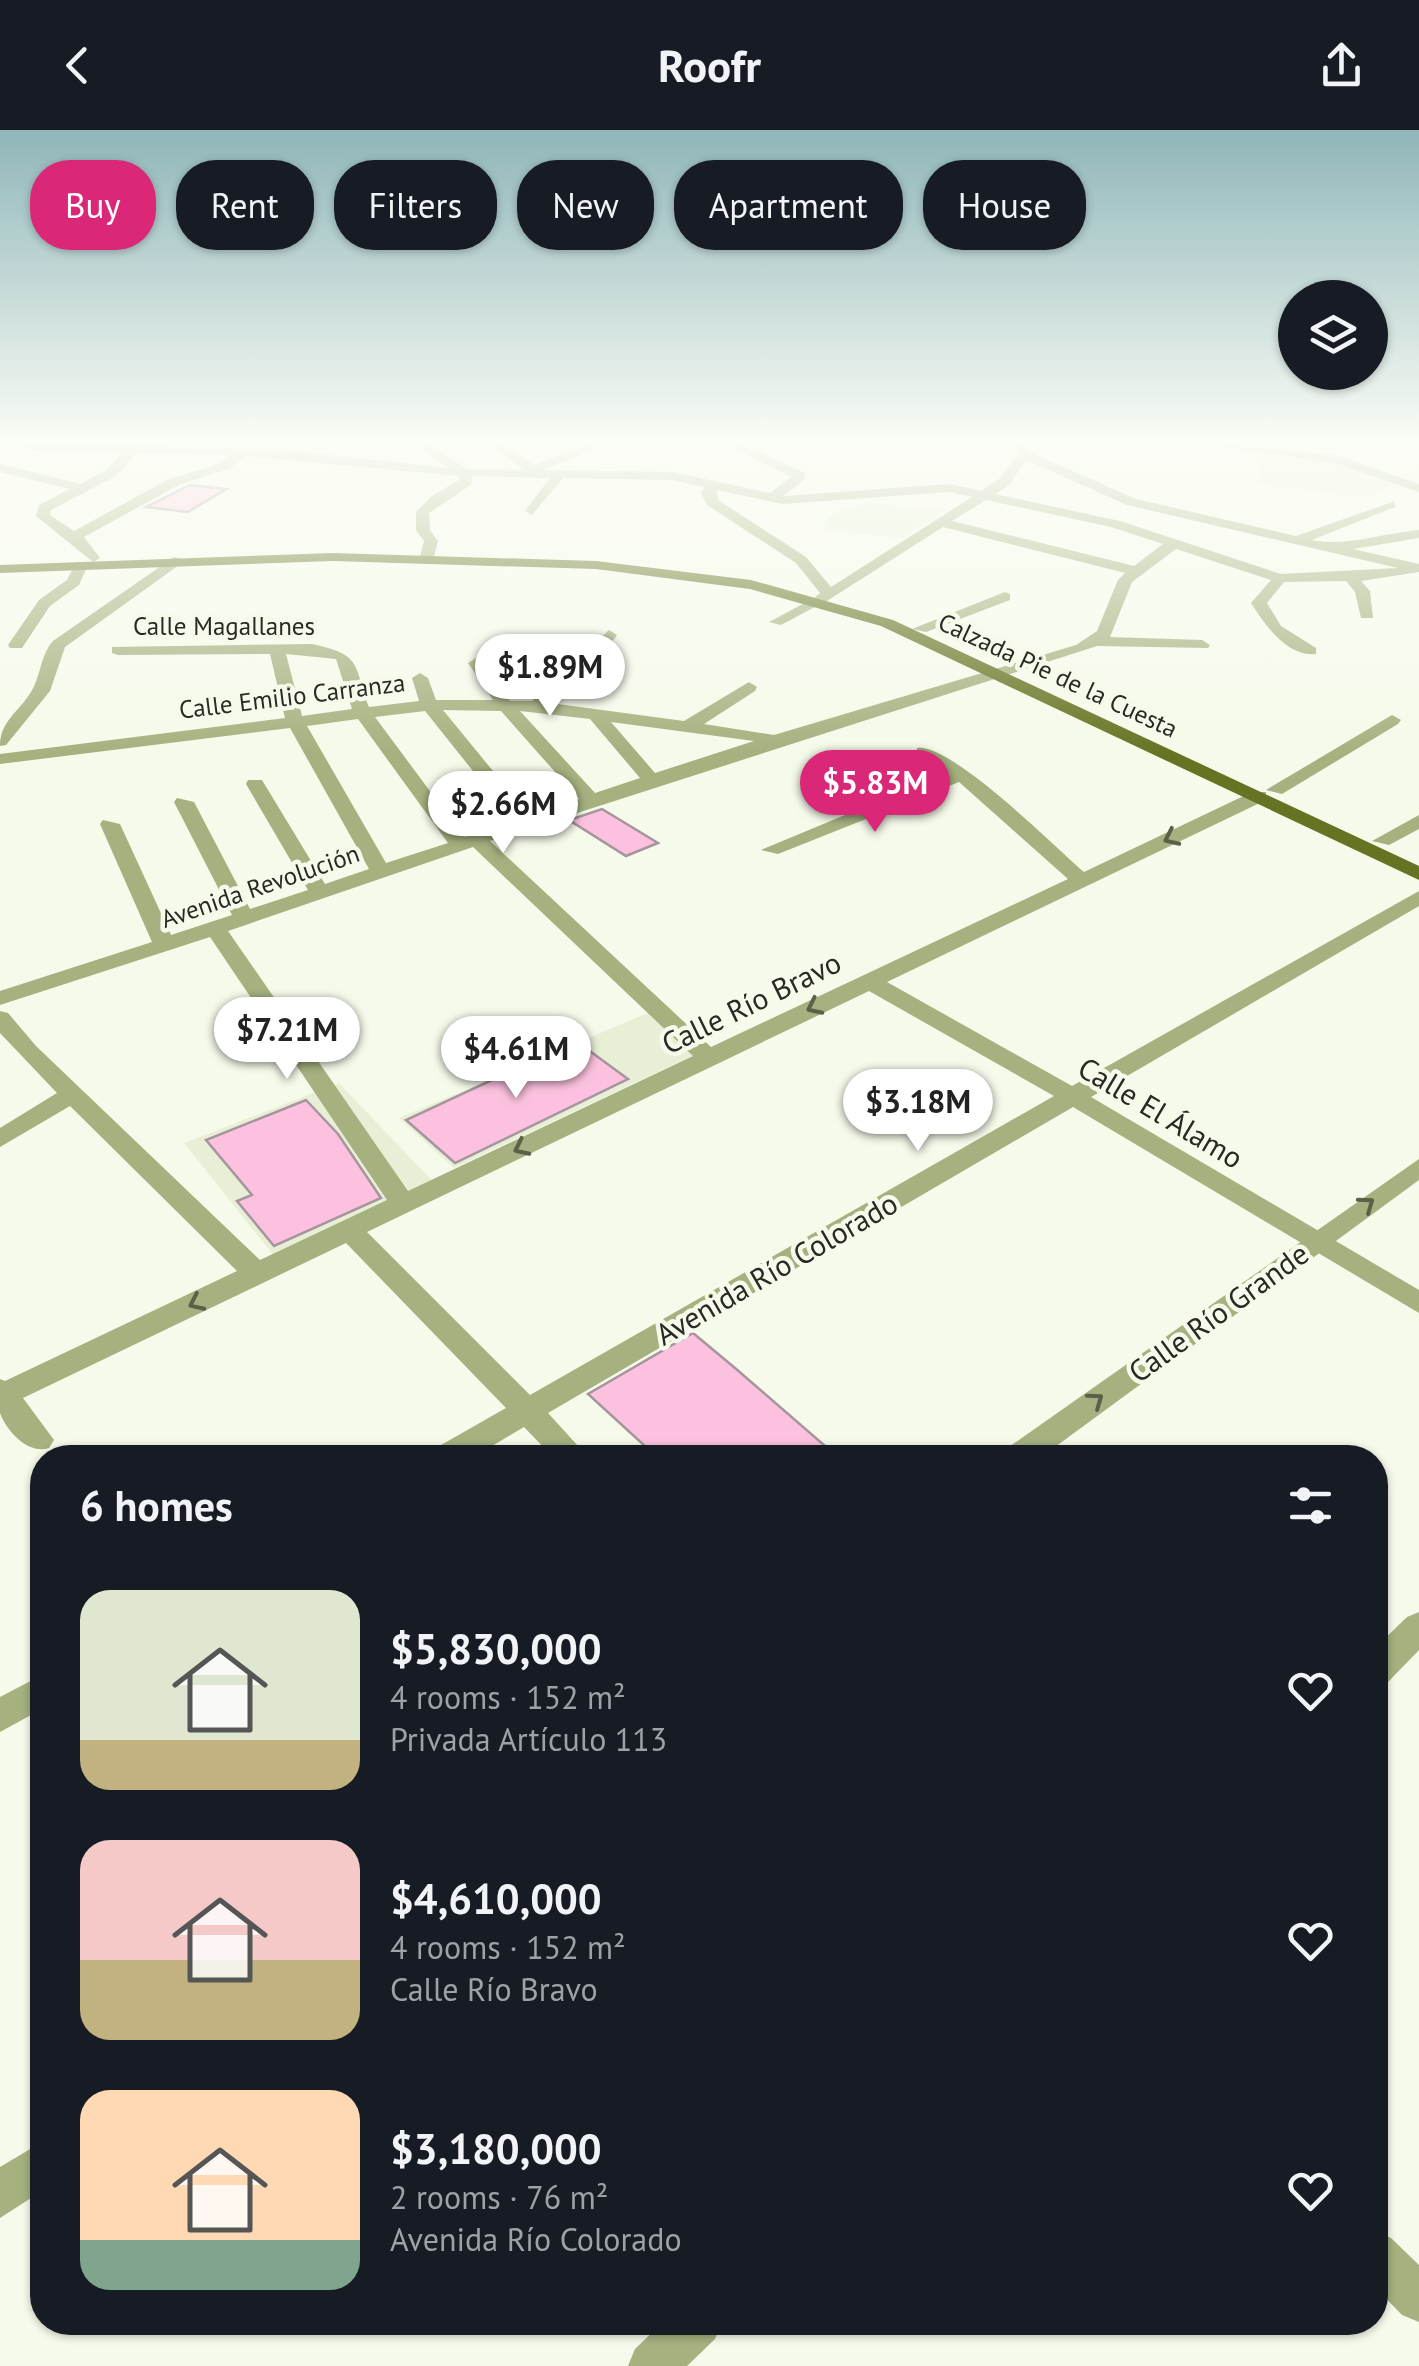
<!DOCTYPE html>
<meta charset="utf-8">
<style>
:root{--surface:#171b24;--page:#242831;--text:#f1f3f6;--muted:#9ea1a6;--accent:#db2777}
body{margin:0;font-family:"PT Sans",sans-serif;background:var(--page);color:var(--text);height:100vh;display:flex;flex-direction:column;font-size:38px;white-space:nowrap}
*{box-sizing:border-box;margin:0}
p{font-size:32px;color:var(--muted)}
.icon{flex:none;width:55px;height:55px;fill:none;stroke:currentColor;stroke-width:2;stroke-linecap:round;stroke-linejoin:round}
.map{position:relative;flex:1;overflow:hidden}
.side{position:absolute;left:30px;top:1315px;width:1358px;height:890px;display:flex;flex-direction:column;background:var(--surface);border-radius:40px;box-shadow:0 2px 8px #0004}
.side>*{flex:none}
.banner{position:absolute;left:30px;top:30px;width:1360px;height:90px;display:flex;gap:20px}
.fabs{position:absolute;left:1278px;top:150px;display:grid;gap:20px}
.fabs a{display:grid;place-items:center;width:110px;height:110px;border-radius:50%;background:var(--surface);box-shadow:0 2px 8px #0004;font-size:50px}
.price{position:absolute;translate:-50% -85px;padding:0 22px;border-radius:35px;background:#fff;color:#222;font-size:32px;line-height:65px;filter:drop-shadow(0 2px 5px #0008)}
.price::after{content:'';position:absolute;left:50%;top:60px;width:30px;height:22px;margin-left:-15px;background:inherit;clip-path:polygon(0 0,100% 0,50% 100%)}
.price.on{background:var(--accent);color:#fff}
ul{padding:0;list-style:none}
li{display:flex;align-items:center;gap:30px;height:250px;padding:0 50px}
li span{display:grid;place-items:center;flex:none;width:280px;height:200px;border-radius:30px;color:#555}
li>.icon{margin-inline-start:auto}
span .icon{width:120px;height:120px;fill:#fffc;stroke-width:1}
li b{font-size:42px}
h2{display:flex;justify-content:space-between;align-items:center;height:120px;padding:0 50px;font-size:42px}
.pill{padding:0 35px;border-radius:40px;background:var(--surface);box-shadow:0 2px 8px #0004;font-size:35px;line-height:90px}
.pill.on{background:var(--accent);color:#fff}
header{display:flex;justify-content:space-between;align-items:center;height:130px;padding:0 50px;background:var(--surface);font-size:45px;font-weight:700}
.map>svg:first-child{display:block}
</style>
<header><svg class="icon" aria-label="back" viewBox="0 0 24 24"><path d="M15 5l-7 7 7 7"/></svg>Roofr<svg class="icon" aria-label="share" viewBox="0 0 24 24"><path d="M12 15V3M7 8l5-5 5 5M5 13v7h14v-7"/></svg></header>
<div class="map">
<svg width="1419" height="2236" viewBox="0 0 1419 2236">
<rect width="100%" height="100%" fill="#f6faea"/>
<g fill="#e9efd7">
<polygon points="1260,323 1337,330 1390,351 1388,359 1362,367 1249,353 1259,348"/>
<polygon points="868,373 946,380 902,408 826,400 828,396 823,393 838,381"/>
<polygon points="650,882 698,923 454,1038 399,988"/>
<polygon points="339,953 437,1056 274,1126 184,1013"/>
</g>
<g fill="#fcc1de" stroke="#a5959c" stroke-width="2.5">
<polygon points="190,355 226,359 188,382 146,377"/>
<polygon points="602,679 658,713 626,726 569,690"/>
<polygon points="576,911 628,949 455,1033 406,990"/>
<polygon points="306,970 338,1004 381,1068 274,1116 237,1071 252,1065 206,1010"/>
<polygon points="693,1203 735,1238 839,1328 658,1328 588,1264"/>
</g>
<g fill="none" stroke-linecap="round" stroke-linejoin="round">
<polygon fill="#a5b17f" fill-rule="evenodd" points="814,468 826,471 781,495 769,492"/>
<g fill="#a5b17f" fill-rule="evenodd">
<path d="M 5,311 L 130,315 L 140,311 L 143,315 L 276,319 L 449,338 L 410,311 L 424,311 L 467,339 L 524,340 L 485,311 L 499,311 L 534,335 L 595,311 L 612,311 L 544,340 L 672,342 L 770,363 L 791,347 L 720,311 L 736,311 L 805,343 L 805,349 L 783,366 L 950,354 L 981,361 L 999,349 L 1018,324 L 1015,311 L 1027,311 L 1030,322 L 1136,369 L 1296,406 L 1395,371 L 1395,377 L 1312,410 C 1347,417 1383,403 1419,400 L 1419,408 L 1353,419 L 1419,434 L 1419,442 L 1361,451 L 1370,461 L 1373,488 L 1361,488 L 1355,462 L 1346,451 L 1284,452 L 1267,473 L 1281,496 L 1316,518 L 1316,524 C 1287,527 1265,495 1251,473 L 1271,450 L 1176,419 L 1132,452 L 1110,507 L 1202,510 L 1210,515 L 1208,518 L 1097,516 L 490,711 L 711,917 L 1068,749 L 959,652 L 778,724 L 761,720 L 946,643 L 917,626 L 917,618 C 950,612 1055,717 1084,742 L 1252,662 L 1266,662 L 1266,670 L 887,852 L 1072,956 L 1419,761 L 1419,776 L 1091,967 L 1419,1160 L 1419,1183 L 1073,977 L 548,1283 L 589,1328 L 554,1328 L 524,1297 L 472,1328 L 430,1328 L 434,1319 L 506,1278 L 346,1113 L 23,1268 L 54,1310 L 49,1318 C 29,1325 7,1302 0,1283 C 0,1274 0,1258 0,1249 L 5,1251 L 237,1141 L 70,976 L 0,1017 L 0,998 L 57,963 L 0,903 L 0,881 L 8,883 L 36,916 L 260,1130 L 387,1070 L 210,807 L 0,875 L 0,861 L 152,812 L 100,694 L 103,690 L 120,694 L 171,805 L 232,785 L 174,672 L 177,668 L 194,672 L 250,779 L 308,760 L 246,654 L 248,650 L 262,650 L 325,754 L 369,739 L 290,598 L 0,634 L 0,624 L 285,588 L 270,524 L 118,525 L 112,523 L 112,517 L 312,514 C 362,525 353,532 369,577 L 419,571 L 412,548 L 420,543 L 428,548 L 436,570 L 493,570 L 468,533 L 476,528 L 482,529 L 510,571 L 532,571 L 609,500 L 617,505 L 615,508 L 550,573 L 684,591 L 749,552 L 757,557 L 755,561 L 704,594 L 774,605 L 1076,515 L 1097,501 L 1118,450 L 1125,443 L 943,397 L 819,476 L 811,471 L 820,463 L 796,433 L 707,375 L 701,363 L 705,357 L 672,350 L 563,348 L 532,385 L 525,381 L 550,348 L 472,346 L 471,355 L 429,383 L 430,400 L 438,411 L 433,430 L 426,434 L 419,430 L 424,411 L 416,400 L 416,382 L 432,366 L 459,350 L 459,346 L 244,326 L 231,338 L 179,355 L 84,407 L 100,428 L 93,432 L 36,386 L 39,375 L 70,359 L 0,342 L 0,334 L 81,354 L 106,340 L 123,322 L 32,320 ZM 137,323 L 231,325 L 213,336 L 169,349 L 74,401 L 50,385 L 51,380 L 116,346 ZM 1026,330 L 1127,375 L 1398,438 L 1281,444 L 1120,391 L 995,364 L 1009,355 ZM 717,360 L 782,374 L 950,362 L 972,367 L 831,457 L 806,427 L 718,370 ZM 986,370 L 1111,397 L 1163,414 L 1134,436 L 952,391 ZM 286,524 L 336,529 L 352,579 L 302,586 ZM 443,580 L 501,581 L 579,669 L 529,685 ZM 425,581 L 513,691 L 464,707 L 375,587 ZM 520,581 L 590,589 L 640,648 L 595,663 ZM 358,589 L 448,713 L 386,733 L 307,596 ZM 611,592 L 754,611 L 655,643 ZM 473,717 L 693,926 L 408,1061 L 228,801 ZM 869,861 L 1054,966 L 530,1265 L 367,1102 Z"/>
<polygon points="1031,311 1118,311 1112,315"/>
<polygon points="1181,311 1337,325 1419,354 1419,362 1335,333"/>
<polygon points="76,432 88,435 79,455 50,476 22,518 10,518 8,515 39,470 67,450"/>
<polygon points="1005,462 1010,464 1010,470 926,502 912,499"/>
<polygon points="1392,585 1401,590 1398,594 1282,664 1266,660"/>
<polygon points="1419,685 1419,699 1389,715 1372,711"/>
<polygon points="1419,1482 1419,1520 1388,1552 1375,1556 1375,1518 1407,1487"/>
<polygon points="42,1545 42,1579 0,1602 0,1567"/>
<polygon points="1375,2101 1391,2108 1419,2135 1419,2192 1402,2185 1375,2157"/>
<polygon points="663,2192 722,2192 715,2209 687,2236 628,2236 635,2219"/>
</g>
<g fill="#a5b17f" fill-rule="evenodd">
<path d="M 174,427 L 186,430 L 65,517 L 50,561 L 6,615 L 0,616 C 0,591 18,583 31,562 C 41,546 40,526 53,511 Z"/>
<polygon points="1419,1029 1419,1050 1040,1328 1002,1328 1006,1319"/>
<polygon points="42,2012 42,2061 0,2088 0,2037"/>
</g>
<polygon fill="#657322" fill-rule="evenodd" points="333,423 596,431 751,450 893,490 1419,736 1419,750 881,496 750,459 596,439 333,431 0,443 0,435"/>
</g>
<defs><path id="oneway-chevron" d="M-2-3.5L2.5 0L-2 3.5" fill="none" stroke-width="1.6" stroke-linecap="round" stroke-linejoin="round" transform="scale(2.5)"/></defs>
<g stroke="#5b6048">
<use href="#oneway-chevron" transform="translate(1171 708) rotate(155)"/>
<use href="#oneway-chevron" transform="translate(814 877) rotate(154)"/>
<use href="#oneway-chevron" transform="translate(521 1018) rotate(154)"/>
<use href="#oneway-chevron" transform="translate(1367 1074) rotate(-36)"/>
<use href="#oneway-chevron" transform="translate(196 1173) rotate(155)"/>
<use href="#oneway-chevron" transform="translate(1096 1270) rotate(-36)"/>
</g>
<linearGradient id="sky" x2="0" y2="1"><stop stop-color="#8fb6b9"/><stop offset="0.5" stop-color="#fbfdf6"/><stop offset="1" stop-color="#fbfdf6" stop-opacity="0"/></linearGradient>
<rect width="1419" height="624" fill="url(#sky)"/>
<g text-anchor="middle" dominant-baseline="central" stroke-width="9" stroke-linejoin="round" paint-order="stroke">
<g font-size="25" fill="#292a24" stroke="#f6faea">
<text x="224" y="496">Calle Magallanes</text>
<text transform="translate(1058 545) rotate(25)">Calzada Pie de la Cuesta</text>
<text transform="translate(292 566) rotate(-7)">Calle Emilio Carranza</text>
<text transform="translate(260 756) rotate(-19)">Avenida Revolución</text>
</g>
<g font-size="30" fill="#292a24" stroke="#f6faea">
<text transform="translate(751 872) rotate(-26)">Calle Río Bravo</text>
<text transform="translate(1161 982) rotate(31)">Calle El Álamo</text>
<text transform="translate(776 1138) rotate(-30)">Avenida Río Colorado</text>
<text transform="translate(1218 1182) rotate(-36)">Calle Río Grande</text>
</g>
</g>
</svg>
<div class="fabs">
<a><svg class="icon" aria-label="layers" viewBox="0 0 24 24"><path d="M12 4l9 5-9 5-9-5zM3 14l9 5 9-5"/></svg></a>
</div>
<b class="price" style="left:550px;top:589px">$1.89M</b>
<b class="price on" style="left:875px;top:705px">$5.83M</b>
<b class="price" style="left:503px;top:726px">$2.66M</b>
<b class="price" style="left:287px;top:952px">$7.21M</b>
<b class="price" style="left:516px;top:971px">$4.61M</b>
<b class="price" style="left:918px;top:1024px">$3.18M</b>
<div class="banner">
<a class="pill on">Buy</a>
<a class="pill">Rent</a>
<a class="pill">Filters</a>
<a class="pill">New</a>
<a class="pill">Apartment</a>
<a class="pill">House</a>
</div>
<section class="side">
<h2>6 homes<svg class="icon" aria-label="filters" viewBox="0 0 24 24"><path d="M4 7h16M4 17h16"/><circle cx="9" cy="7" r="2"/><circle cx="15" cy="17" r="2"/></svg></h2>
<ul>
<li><span style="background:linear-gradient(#dfe7d0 75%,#c2b280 0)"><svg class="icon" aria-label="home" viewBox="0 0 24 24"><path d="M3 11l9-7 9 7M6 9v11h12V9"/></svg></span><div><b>$5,830,000</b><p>4 rooms · 152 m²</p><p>Privada Artículo 113</p></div><svg class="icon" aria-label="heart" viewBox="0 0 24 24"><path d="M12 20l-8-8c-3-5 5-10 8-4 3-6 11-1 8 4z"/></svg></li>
<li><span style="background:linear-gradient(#f6c9c9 60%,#c2b280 0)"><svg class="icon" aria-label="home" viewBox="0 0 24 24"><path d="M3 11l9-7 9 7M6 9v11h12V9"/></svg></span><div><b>$4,610,000</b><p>4 rooms · 152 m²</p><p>Calle Río Bravo</p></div><svg class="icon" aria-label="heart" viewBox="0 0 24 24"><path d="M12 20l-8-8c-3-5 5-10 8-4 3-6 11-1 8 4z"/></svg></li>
<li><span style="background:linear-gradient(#ffd9b3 75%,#7fa58c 0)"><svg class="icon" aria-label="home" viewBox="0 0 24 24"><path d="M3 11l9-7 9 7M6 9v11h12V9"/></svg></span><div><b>$3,180,000</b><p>2 rooms · 76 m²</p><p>Avenida Río Colorado</p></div><svg class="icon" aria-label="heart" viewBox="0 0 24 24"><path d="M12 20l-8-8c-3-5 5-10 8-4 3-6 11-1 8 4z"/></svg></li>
</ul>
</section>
</div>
